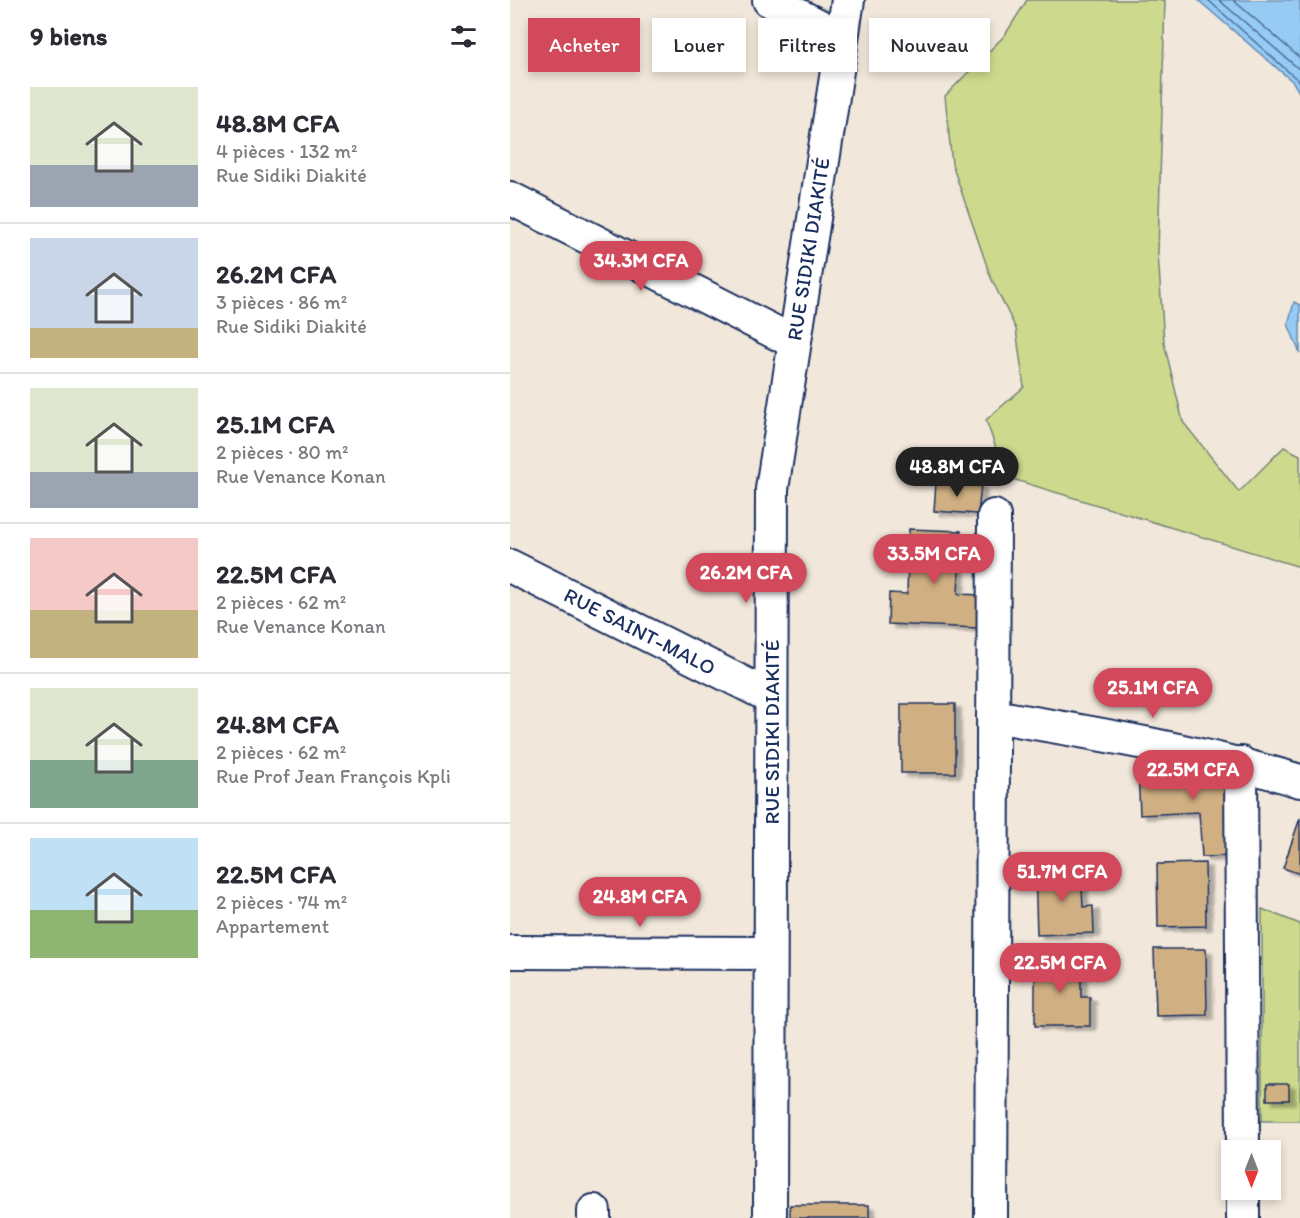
<!DOCTYPE html>
<html lang="fr">
<meta charset="utf-8">
<style>
:root{--surface:#fff;--page:#f2f2f3;--text:#2b2b33;--muted:#7c7c81;--line:#e1e1e2;--accent:#d1495b}
body{margin:0;font-family:Itim,sans-serif;background:var(--page);color:var(--text);height:100vh;display:flex;flex-direction:column;font-size:22px;white-space:nowrap}
*{box-sizing:border-box;margin:0}
p{font-size:20px;color:var(--muted)}
.icon{flex:none;width:33px;height:33px;fill:none;stroke:currentColor;stroke-width:2;stroke-linecap:round;stroke-linejoin:round}
.map{position:relative;flex:1;overflow:hidden}
.details{display:flex;flex-direction:column;background:var(--surface);width:510px}
.details>*{flex:none}
.top-card{position:absolute;left:18px;top:18px;width:570px;height:54px;display:flex;gap:12px}
.needle{width:39px;rotate:180deg}
.buttons{position:absolute;left:711px;top:1140px;display:grid;gap:12px}
.buttons a{display:grid;place-items:center;width:60px;height:60px;border-radius:0px;background:var(--surface);box-shadow:0 3px 9px #0003;font-size:30px}
.price{position:absolute;translate:-50% -51px;padding:0 14px;border-radius:21px;background:var(--accent);color:#fff;font-size:20px;line-height:39px;filter:drop-shadow(0 2px 3px #0008)}
.price::after{content:'';position:absolute;left:50%;top:36px;width:18px;height:14px;margin-left:-9px;background:inherit;clip-path:polygon(0 0,100% 0,50% 100%)}
.price.on{background:#222;color:#fff}
ul{padding:0;list-style:none}
li{display:flex;align-items:center;gap:18px;height:150px;padding:0 30px}
li+li{border-top:2px solid var(--line)}
li span{display:grid;place-items:center;flex:none;width:168px;height:120px;border-radius:0px;color:#555}
li>.icon{margin-inline-start:auto}
span .icon{width:72px;height:72px;fill:#fffc;stroke-width:1}
li b{font-size:26px}
h2{display:flex;justify-content:space-between;align-items:center;height:72px;padding:0 30px;font-size:26px}
.chip{padding:0 21px;border-radius:0px;background:var(--surface);box-shadow:0 3px 9px #0003;font-size:21px;line-height:54px}
.chip.on{background:var(--accent);color:#fff}
main{display:flex;flex:1;min-height:0}
.map>svg:first-child{display:block}
</style>
<main>
<section class="details">
<h2>9 biens<svg class="icon" aria-label="filters" viewBox="0 0 24 24"><path d="M4 7h16M4 17h16"/><circle cx="9" cy="7" r="2"/><circle cx="15" cy="17" r="2"/></svg></h2>
<ul>
<li><span style="background:linear-gradient(#dfe7d0 65%,#9aa5b1 0)"><svg class="icon" aria-label="home" viewBox="0 0 24 24"><path d="M3 11l9-7 9 7M6 9v11h12V9"/></svg></span><div><b>48.8M CFA</b><p>4 pièces · 132 m²</p><p>Rue Sidiki Diakité</p></div></li>
<li><span style="background:linear-gradient(#c9d6e8 75%,#c2b280 0)"><svg class="icon" aria-label="home" viewBox="0 0 24 24"><path d="M3 11l9-7 9 7M6 9v11h12V9"/></svg></span><div><b>26.2M CFA</b><p>3 pièces · 86 m²</p><p>Rue Sidiki Diakité</p></div></li>
<li><span style="background:linear-gradient(#dfe7d0 70%,#9aa5b1 0)"><svg class="icon" aria-label="home" viewBox="0 0 24 24"><path d="M3 11l9-7 9 7M6 9v11h12V9"/></svg></span><div><b>25.1M CFA</b><p>2 pièces · 80 m²</p><p>Rue Venance Konan</p></div></li>
<li><span style="background:linear-gradient(#f6c9c9 60%,#c2b280 0)"><svg class="icon" aria-label="home" viewBox="0 0 24 24"><path d="M3 11l9-7 9 7M6 9v11h12V9"/></svg></span><div><b>22.5M CFA</b><p>2 pièces · 62 m²</p><p>Rue Venance Konan</p></div></li>
<li><span style="background:linear-gradient(#dfe7d0 60%,#7fa58c 0)"><svg class="icon" aria-label="home" viewBox="0 0 24 24"><path d="M3 11l9-7 9 7M6 9v11h12V9"/></svg></span><div><b>24.8M CFA</b><p>2 pièces · 62 m²</p><p>Rue Prof Jean François Kpli</p></div></li>
<li><span style="background:linear-gradient(#bfe0f5 60%,#8fb573 0)"><svg class="icon" aria-label="home" viewBox="0 0 24 24"><path d="M3 11l9-7 9 7M6 9v11h12V9"/></svg></span><div><b>22.5M CFA</b><p>2 pièces · 74 m²</p><p>Appartement</p></div></li>
</ul>
</section>
<div class="map">
<svg width="790" height="1218" viewBox="0 0 790 1218">
<defs>
<filter id="shadow"><feDropShadow dx="6" dy="4" stdDeviation="1.5" flood-color="#0004"/></filter>
</defs>
<rect width="100%" height="100%" fill="#f1e7da"/>
<filter id="ink" filterUnits="userSpaceOnUse"><feTurbulence type="fractalNoise" baseFrequency=".0167" numOctaves="2"/><feDisplacementMap in="SourceGraphic" scale="12" xChannelSelector="R" yChannelSelector="G"/><feConvolveMatrix kernelMatrix="1 2 1 2 8 2 1 2 1" color-interpolation-filters="sRGB"/></filter>
<g filter="url(#ink)">
<g fill="#cdda8d" stroke="#748476" stroke-width="1.5">
<polygon points="517,0 655,0 648,253 654,343 673,422 729,492 774,447 790,455 790,567 496,477 476,420 514,387 506,329 481,278 442,164 435,96 495,35"/>
<polygon points="752,909 790,924 790,1121 752,1121"/>
</g>
<g fill="#96cbf4" stroke="#658db8" stroke-width="1.5">
<polygon points="688,0 790,0 790,94 783,82"/>
<polygon points="784,302 790,305 790,353 778,324"/>
</g>
<g fill="none" stroke-linecap="round" stroke-linejoin="round">
<g stroke="#4c6d9a" stroke-width="1.5">
<polyline points="698,0 790,82"/>
<polyline points="709,0 790,70"/>
<polyline points="723,0 790,58"/>
</g>
</g>
<g fill="#d0b083" stroke="#1b2f5e" stroke-width="1.5" filter="url(#shadow)">
<polygon points="426,482 471,485 468,514 424,511"/>
<polygon points="399,529 451,531 448,594 471,595 469,628 378,624 379,593 397,594"/>
<rect x="391" y="704" width="54" height="69"/>
<polygon points="720,764 724,856 692,857 689,812 630,815 628,768"/>
<polygon points="790,818 790,874 773,868"/>
<polygon points="695,863 696,926 648,927 647,864"/>
<polygon points="571,868 573,907 583,906 584,933 527,935 525,870"/>
<polygon points="644,949 696,949 697,1015 646,1016"/>
<polygon points="525,960 571,960 571,997 580,997 580,1026 525,1026"/>
<rect x="757" y="1084" width="22" height="16"/>
<rect x="280" y="1205" width="79" height="13"/>
</g>
<g fill="none" stroke-linecap="round" stroke-linejoin="round">
<defs>
<g id="minor">
<polyline points="259,0 331,37"/>
<polyline points="0,198 284,342"/>
<polyline points="0,566 261,697"/>
<path d="M 483,716 C 586,733 690,751 790,781"/>
<polyline points="731,763 733,1150"/>
<polyline points="0,952 260,953"/>
<polyline points="733,1190 733,1218"/>
<polyline points="84,1218 84,1211"/>
<polyline points="260,1218 262,489 338,0"/>
<polyline points="481,1218 484,516"/>
</g>
</defs>
<use href="#minor" stroke="#1b2f5e" stroke-width="36"/>
<use href="#minor" stroke="#fff" stroke-width="32"/>
</g>
</g>
<g text-anchor="middle" dominant-baseline="central" stroke-width="4.5" stroke-linejoin="round" paint-order="stroke">
<g font-size="21" fill="#1b2f5e" stroke="#fff">
<text transform="translate(298 249) rotate(-81)">RUE SIDIKI DIAKITÉ</text>
<text transform="translate(130 631) rotate(27)">RUE SAINT-MALO</text>
<text transform="translate(261 732) rotate(-90)">RUE SIDIKI DIAKITÉ</text>
</g>
</g>
</svg>
<div class="buttons">
<a><svg class="needle" viewBox="-14 -14 28 28"><path d="M0-13l5 13h-10z" fill="#e53935"/><path d="M0 13l5-13h-10z" fill="#7c7c81"/></svg></a>
</div>
<b class="price" style="left:131px;top:292px">34.3M CFA</b>
<b class="price on" style="left:447px;top:498px">48.8M CFA</b>
<b class="price" style="left:424px;top:585px">33.5M CFA</b>
<b class="price" style="left:236px;top:604px">26.2M CFA</b>
<b class="price" style="left:643px;top:719px">25.1M CFA</b>
<b class="price" style="left:683px;top:801px">22.5M CFA</b>
<b class="price" style="left:552px;top:903px">51.7M CFA</b>
<b class="price" style="left:130px;top:928px">24.8M CFA</b>
<b class="price" style="left:550px;top:994px">22.5M CFA</b>
<div class="top-card">
<a class="chip on">Acheter</a>
<a class="chip">Louer</a>
<a class="chip">Filtres</a>
<a class="chip">Nouveau</a>
</div>
</div>
</main>
